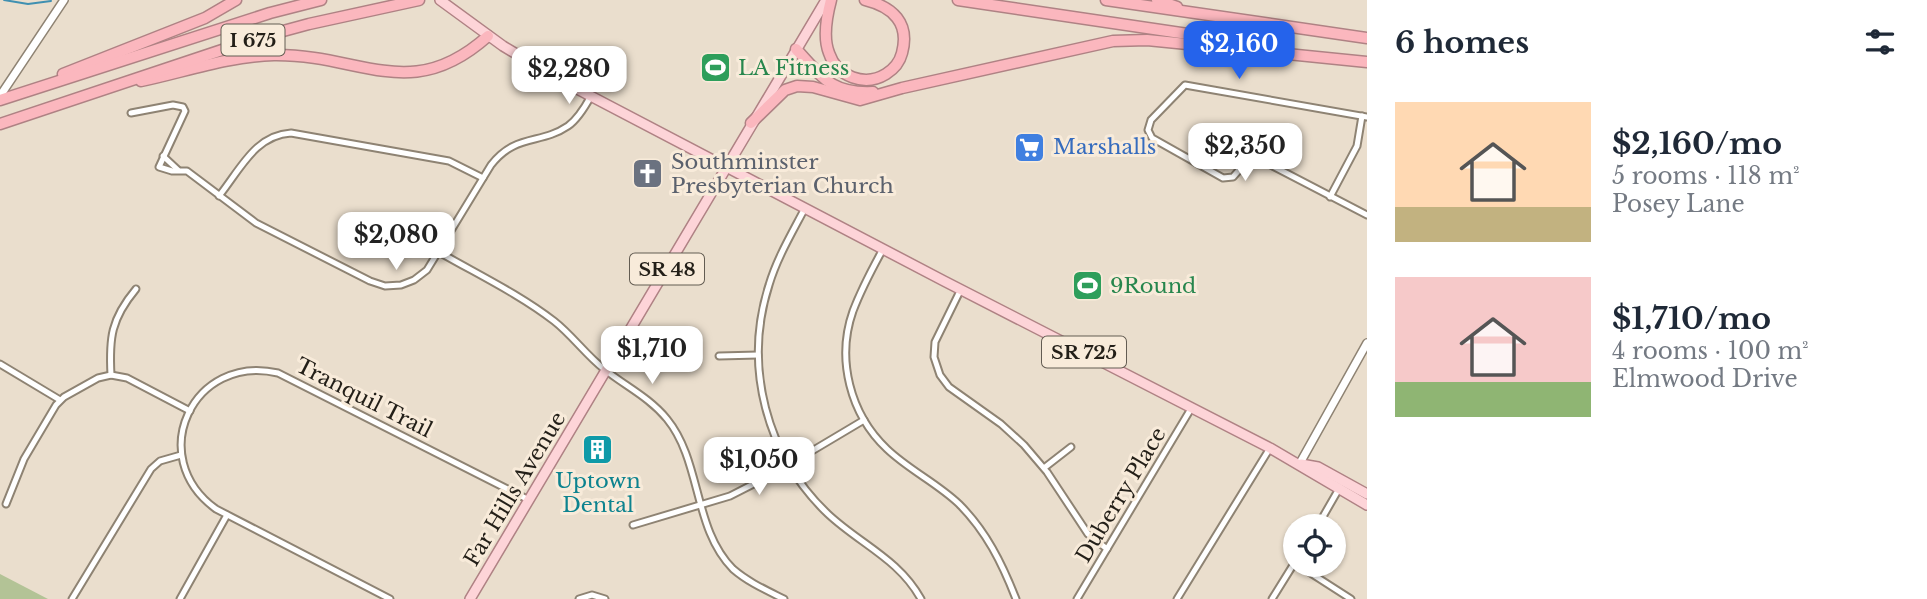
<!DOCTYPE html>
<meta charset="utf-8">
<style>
:root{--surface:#fff;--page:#f2f2f3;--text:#1f2937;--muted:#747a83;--accent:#2563eb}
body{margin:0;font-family:"Libre Baskerville",serif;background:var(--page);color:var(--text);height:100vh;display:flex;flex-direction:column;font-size:26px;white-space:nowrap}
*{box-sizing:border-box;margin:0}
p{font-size:23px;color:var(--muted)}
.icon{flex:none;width:38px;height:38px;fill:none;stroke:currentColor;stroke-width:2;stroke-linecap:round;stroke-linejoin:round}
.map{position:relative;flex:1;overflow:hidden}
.sheet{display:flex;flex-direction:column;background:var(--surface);width:560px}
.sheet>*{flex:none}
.buttons{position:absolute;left:1283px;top:514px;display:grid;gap:14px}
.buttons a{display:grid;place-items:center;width:63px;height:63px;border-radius:50%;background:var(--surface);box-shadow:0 2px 5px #0004;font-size:35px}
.price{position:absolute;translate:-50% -60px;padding:0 16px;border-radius:14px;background:#fff;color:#222;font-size:23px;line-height:46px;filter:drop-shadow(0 2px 4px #0008)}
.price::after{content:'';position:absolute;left:50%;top:42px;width:21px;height:16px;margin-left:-10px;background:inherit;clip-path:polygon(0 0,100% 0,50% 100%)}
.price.on{background:var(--accent);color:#fff}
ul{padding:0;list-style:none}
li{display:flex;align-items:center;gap:21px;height:175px;padding:0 28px}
li span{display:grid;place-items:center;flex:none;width:196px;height:140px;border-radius:0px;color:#555}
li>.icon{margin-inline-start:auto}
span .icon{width:84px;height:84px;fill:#fffc;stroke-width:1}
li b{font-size:30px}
h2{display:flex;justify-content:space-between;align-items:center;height:84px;padding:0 28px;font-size:30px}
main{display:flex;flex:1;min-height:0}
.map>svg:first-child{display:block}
</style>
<main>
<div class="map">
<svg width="1367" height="599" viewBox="0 0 1367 599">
<rect width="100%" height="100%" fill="#eadecd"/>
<polygon fill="#b3c396" points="0,574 48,599 0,599"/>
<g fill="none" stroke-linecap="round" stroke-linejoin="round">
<polyline stroke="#4090b1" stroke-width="2" points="4,0 28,4 51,1"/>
<defs>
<g id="minor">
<path d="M 131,113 L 173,105 L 183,107 L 185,111 L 159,167 L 172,171 L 187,171 L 256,223 L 370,281 L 385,286 L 401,285 L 414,280 L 427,270 L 491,165 C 516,133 540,145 568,126 C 578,119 585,107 591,96"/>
<polyline points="1367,117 1185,85 1151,120 1148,130 1152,138 1223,178 1233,177 1247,161 1263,161 1367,215"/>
<polyline points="163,156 178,170"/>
<path d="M 219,196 C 240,170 255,135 291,133 L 449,161 L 483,178"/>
<polyline points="1330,197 1357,146 1362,116"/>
<path d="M 805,208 C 792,233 777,258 769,285 C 743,366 766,455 828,514 C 860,544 899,559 921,599"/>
<path d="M 883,249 C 872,269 861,290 853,311 C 836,359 850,414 887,449 C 909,470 937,483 959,504 C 986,531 1002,563 1016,599"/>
<path d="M 439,252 C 477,274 519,294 554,321 C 572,335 586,355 604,369 C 625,386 649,397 667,419 C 702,462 693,529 733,569 C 748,582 766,590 784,599"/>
<polyline points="961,289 935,342 934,357 940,375 949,387 1001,424 1024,445 1047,472 1088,534 1107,549"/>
<polyline points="719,356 758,355"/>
<polyline points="0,364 60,400"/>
<path d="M 111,375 C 109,338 111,319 136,289"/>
<polyline points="1044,468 1071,447"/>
<polyline points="6,504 24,459 56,405 64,397 98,378 111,375 127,378 190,411"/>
<polyline points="633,525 730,496 775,473 864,420"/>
<polyline points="1317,527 1340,487"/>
<polyline points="1298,565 1351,599"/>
<polyline points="72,599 151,469 160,461 181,455"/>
<polyline points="180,599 227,515"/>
<path d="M 390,599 L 216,509 C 144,457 193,353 278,373 L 529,500"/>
<polyline points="579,599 592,595 605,599"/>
<polyline points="1077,599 1192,407"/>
<polyline points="1177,599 1270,448"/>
<polyline points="1272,599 1295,562"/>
</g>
<g id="tertiary">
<polyline points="0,96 64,0"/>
<polyline points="1300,463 1367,343"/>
</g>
<g id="primary">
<polyline points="440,0 503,46 560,80 944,281 1270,448 1367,505"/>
<polyline points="1301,464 1318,467 1367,494"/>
<polyline points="470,599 826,0"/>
</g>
<g id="motorway">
<path d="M 831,0 C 827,15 823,38 829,53 C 837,77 865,87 886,74 C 894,69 900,61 902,53 C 910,23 893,7 865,0"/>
<polyline points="958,0 1262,45"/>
<polyline points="1106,0 1367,38"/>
<polyline points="1157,0 1177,7"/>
<path d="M 796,49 C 822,77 831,94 873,92"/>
<polyline points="63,74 205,18 236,0"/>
<path d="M 141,81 C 184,72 229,56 274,55 C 362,54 411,105 488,36"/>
<polyline points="0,100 270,13 321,0"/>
<polyline points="751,123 785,90 797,86 813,87 860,100 902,88 1113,41 1147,40 1367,62"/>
<polyline points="0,124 261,37 309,24 419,0"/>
</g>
</defs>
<use href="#minor" stroke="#8e8373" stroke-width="9"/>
<use href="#tertiary" stroke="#8e8373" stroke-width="10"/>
<use href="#primary" stroke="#af8284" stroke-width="12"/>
<use href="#motorway" stroke="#af8284" stroke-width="13"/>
<use href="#minor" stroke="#fff" stroke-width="5"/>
<use href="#tertiary" stroke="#fff" stroke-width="7"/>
<use href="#primary" stroke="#fdd4d8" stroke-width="9"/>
<use href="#motorway" stroke="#fbb7be" stroke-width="10"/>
</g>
<defs>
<symbol id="stadium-square" viewBox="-11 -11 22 22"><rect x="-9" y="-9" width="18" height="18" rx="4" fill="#2e9e5b" stroke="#f8ebda"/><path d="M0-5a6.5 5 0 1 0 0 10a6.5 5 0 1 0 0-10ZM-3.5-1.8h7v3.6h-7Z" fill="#fff"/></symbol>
<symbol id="supermarket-square" viewBox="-11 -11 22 22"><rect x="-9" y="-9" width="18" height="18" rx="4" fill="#3f7fe0" stroke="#f8ebda"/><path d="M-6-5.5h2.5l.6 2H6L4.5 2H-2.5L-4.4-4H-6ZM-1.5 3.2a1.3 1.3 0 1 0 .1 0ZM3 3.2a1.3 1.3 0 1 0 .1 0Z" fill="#fff"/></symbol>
<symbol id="church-square" viewBox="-11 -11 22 22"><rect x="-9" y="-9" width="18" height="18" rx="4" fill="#6b7280" stroke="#f8ebda"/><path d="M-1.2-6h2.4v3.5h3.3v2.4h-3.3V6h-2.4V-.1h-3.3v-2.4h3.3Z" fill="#fff"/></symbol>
<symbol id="building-square" viewBox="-11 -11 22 22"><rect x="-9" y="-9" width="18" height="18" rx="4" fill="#0f9aa8" stroke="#f8ebda"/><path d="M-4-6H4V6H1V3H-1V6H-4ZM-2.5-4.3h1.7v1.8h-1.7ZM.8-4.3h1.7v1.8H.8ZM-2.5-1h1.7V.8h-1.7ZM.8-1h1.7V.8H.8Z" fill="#fff"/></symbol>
</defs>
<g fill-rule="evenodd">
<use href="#stadium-square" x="698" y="50" width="35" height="35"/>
<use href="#supermarket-square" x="1012" y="130" width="35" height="35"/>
<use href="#church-square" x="630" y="156" width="35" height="35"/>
<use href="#stadium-square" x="1070" y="268" width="35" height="35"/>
<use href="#building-square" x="580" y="432" width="35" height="35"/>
</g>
<g text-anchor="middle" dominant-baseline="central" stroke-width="6" stroke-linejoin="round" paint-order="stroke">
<g fill="#f8ebda" stroke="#635c52" stroke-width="2">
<rect x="221.5" y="24.5" width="63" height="31" rx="5"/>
<rect x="630" y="253.5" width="74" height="31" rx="5"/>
<rect x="1042" y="336.5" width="84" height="31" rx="5"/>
</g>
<g font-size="19" font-weight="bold" fill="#231f18">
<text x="253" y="40">I 675</text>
<text x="667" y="269">SR 48</text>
<text x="1084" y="352">SR 725</text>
</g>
<g font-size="21" fill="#27864d" stroke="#f8ebda" text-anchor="start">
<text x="738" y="68">LA Fitness</text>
<text x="1110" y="286">9Round</text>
</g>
<g font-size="21" fill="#366cbe" stroke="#f8ebda" text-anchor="start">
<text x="1053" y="147">Marshalls</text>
</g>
<g font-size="21" fill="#5b616d" stroke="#f8ebda" text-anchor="start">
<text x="671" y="162">Southminster<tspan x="671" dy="24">Presbyterian Church</tspan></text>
</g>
<g font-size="21" fill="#231f18" stroke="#f8ebda">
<text transform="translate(364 398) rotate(27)">Tranquil Trail</text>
<text transform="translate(515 489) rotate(-59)">Far Hills Avenue</text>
<text transform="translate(1121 495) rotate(-59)">Duberry Place</text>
</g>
<g font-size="21" fill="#0d838f" stroke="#f8ebda">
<text x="598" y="481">Uptown<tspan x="598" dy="24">Dental</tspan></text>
</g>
</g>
</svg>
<div class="buttons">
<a><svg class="icon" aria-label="locate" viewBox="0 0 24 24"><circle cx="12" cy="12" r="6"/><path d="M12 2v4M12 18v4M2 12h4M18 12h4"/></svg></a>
</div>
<b class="price on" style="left:1239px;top:81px">$2,160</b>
<b class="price" style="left:569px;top:106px">$2,280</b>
<b class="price" style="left:1245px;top:183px">$2,350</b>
<b class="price" style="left:396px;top:272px">$2,080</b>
<b class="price" style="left:652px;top:386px">$1,710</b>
<b class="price" style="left:759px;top:497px">$1,050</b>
</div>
<section class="sheet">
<h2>6 homes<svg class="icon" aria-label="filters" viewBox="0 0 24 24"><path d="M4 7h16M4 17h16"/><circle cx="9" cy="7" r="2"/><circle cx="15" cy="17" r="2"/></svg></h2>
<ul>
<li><span style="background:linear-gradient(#ffd9b3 75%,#c2b280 0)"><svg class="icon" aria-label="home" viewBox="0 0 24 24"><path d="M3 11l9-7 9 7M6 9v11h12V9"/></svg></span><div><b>$2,160/mo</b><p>5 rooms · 118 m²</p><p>Posey Lane</p></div></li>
<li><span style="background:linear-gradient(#f6c9c9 75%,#8fb573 0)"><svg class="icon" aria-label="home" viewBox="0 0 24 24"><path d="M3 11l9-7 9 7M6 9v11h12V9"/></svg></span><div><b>$1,710/mo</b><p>4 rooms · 100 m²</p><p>Elmwood Drive</p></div></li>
</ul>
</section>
</main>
